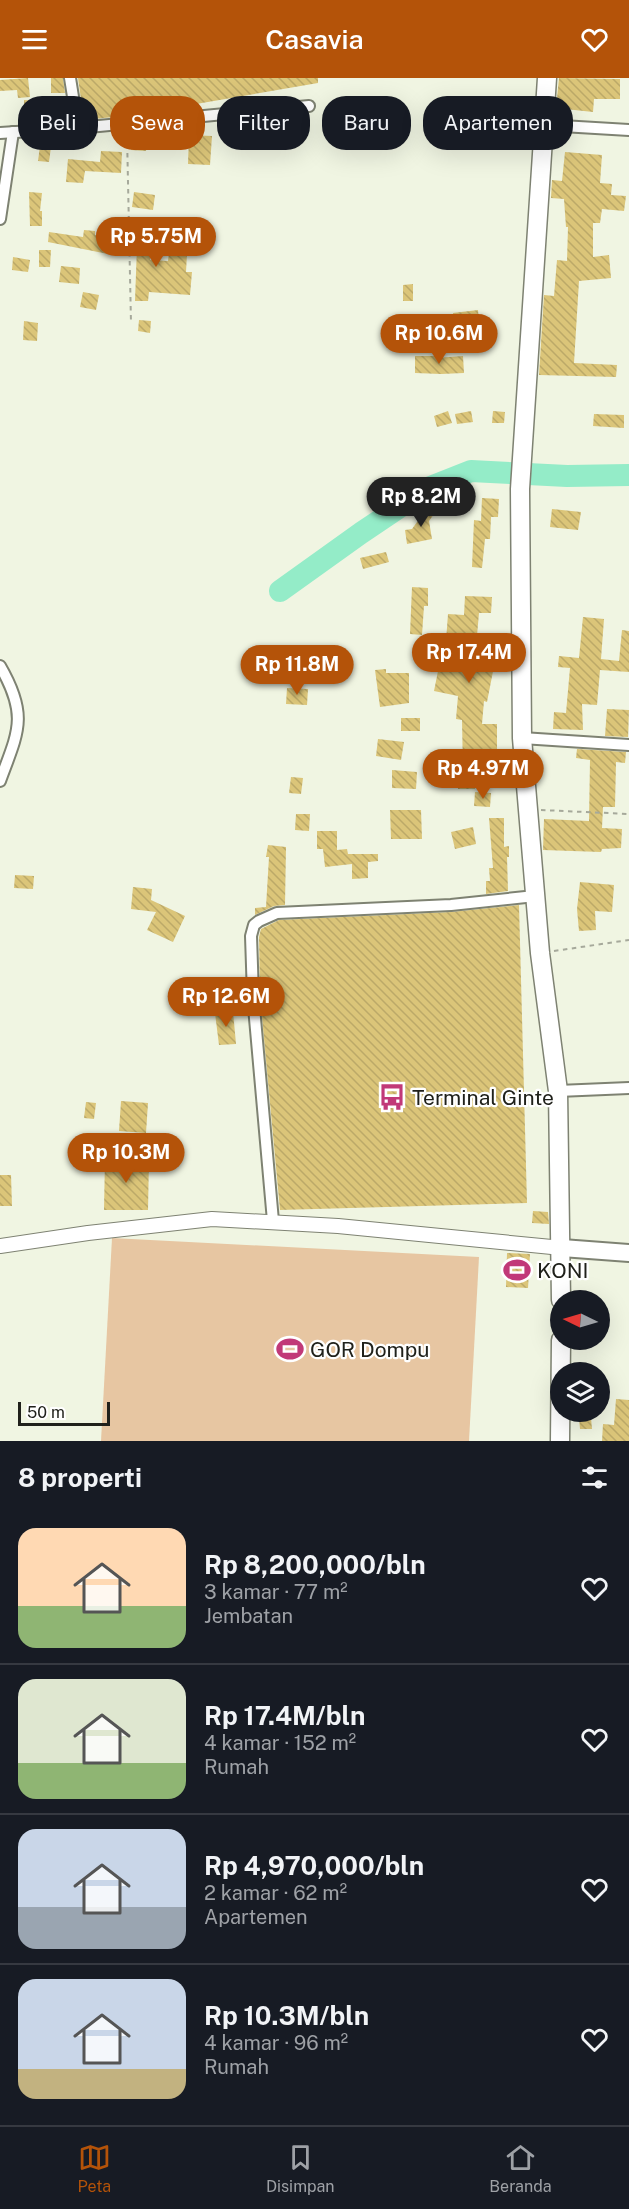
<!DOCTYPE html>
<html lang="id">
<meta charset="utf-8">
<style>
:root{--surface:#171b24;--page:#20242c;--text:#f1f3f6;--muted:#9ea1a6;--line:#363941;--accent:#b45309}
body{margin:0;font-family:"Public Sans",sans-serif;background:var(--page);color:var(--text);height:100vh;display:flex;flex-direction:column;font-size:22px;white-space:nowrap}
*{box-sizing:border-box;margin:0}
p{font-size:20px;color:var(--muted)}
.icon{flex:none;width:33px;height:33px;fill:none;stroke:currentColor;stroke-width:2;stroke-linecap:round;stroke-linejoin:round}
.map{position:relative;height:1363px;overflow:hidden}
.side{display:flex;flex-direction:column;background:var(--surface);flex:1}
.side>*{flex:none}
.top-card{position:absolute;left:18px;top:18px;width:594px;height:54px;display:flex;gap:12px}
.needle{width:39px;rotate:275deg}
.tools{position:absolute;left:550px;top:1212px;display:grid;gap:12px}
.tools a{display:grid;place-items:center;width:60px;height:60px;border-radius:50%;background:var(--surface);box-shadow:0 6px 24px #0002;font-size:30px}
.scale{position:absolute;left:18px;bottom:15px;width:92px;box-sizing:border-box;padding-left:6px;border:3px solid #20211b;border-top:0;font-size:16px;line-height:21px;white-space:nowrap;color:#20211b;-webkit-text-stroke:4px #fff;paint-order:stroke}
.price{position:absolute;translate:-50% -51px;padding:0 14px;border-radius:21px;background:var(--accent);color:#fff;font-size:20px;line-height:39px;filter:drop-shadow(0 2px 3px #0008)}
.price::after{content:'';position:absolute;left:50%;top:36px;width:18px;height:14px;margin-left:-9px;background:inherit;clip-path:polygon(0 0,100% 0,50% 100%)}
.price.on{background:#222;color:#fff}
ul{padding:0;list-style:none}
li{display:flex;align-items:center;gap:18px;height:150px;padding:0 18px}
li+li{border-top:2px solid var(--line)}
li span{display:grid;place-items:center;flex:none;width:168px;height:120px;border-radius:18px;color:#555}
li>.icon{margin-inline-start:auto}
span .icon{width:72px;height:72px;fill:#fffc;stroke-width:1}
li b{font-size:26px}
h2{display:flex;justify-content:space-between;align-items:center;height:72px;padding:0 18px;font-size:26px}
.tag{padding:0 21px;border-radius:24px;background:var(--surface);box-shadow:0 6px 24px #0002;font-size:21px;line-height:54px}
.tag.on{background:var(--accent);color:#fff}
header{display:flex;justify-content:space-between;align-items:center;height:78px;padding:0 18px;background:var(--accent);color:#fff;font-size:27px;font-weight:600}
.tabs{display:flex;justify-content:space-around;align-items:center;height:84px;border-top:2px solid var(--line);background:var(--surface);font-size:16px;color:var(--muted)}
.tabs a{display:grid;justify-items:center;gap:3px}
.tabs .on{color:var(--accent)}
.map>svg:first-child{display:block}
</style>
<header><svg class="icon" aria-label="menu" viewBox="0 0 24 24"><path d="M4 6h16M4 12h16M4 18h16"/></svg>Casavia<svg class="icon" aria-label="heart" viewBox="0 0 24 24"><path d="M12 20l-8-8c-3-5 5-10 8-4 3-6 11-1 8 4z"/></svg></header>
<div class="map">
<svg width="629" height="1363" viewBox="0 0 629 1363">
<defs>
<pattern id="building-back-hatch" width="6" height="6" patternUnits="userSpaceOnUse" patternTransform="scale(1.5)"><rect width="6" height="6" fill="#dbc579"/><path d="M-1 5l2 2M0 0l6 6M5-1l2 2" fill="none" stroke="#bca968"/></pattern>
</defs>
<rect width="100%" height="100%" fill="#f0f5e2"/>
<polygon fill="#e7c6a2" points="112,1160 479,1179 469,1363 101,1363"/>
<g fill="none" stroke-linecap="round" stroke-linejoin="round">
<polyline stroke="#94ecc8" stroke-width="22" points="280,513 361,455 428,410 471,393 567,398 629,397"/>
</g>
<g fill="url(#building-back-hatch)">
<polygon points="28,0 30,19 18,20 17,12 0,13 0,2"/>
<polygon points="51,0 63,0 65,15 51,15"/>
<polygon points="78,0 318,0 318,5 132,37 84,42"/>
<polygon points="559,0 620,1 620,21 594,21 593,34 556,30"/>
<polygon points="24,22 46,23 46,37 24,36"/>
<polygon points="497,24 519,25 519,31 526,31 525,51 519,50 519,58 502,58 502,40 496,40"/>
<polygon points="132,56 148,57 146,73 131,72"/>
<polygon points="189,57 212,58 210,87 188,86"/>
<polygon points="40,68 51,69 49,84 38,83"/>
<polygon points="101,73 122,74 121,95 85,93 83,105 66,104 68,81 100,84"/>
<polygon points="565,74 602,77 600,105 612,106 611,117 626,118 624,133 602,131 600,145 593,145 593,179 609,177 611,200 579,203 574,285 617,287 616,299 539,297 544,217 554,218 557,182 567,183 568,149 566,149 564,121 551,120 552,102 562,103"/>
<polygon points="29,114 42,115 40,133 42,133 42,148 30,148"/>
<polygon points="134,114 155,117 153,132 132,129"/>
<polygon points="139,151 152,152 150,182 168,183 169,174 187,176 186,194 192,194 190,217 149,214 148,223 135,223 137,168 113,164 115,152 138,156"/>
<polygon points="84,152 95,153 95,157 110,158 108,176 48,164 49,154 83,159"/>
<polygon points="39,172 51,172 50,189 39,189"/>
<polygon points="13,179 30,182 28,194 12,192"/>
<polygon points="61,188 80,190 79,206 59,204"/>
<polygon points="413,206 413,223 403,223 403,207"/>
<polygon points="83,214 99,217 96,232 80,229"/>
<polygon points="478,232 481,270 457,273 453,235"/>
<polygon points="426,239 429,256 410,259 408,241"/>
<polygon points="139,242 151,243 150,255 138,253"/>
<polygon points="24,243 38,245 37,263 23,262"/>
<polygon points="415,278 435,278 435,280 463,278 464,295 441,296 415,295"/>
<polygon points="448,333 452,345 437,349 434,338"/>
<polygon points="471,333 473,344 457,346 455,336"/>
<polygon points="493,333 505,334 504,345 492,345"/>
<polygon points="594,336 624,337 624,350 593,348"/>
<polygon points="453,413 465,418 460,433 447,427"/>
<polygon points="482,420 499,421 498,439 491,439 490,461 485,461 482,490 472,489 474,442 481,443"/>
<polygon points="430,426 437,432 429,443 432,461 407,466 405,452 412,451"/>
<polygon points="552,431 581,434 578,452 550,449"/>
<polygon points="386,474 389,484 363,491 360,480"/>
<polygon points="412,509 428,510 428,528 424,528 422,557 410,556"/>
<polygon points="465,518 492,519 491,535 479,535 476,569 497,573 487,624 484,623 482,646 497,646 497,678 477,678 475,711 458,711 459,693 463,693 462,642 456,641 458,618 434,613 444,563 446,563 448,536 464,537"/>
<polygon points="583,539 604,541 601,581 619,583 622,552 629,553 629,594 600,592 597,627 582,626 583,652 553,651 554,634 566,635 570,590 558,589 559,578 579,580"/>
<polygon points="386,591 386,595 409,595 409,625 380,629 375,592"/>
<polygon points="287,610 308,611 307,627 286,626"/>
<polygon points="607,631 629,632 628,659 605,658"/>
<rect x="401" y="640" width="19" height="13"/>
<polygon points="378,661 404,664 401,682 376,678"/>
<polygon points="577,671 626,674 625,685 616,684 615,729 603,729 602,750 622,751 621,770 602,771 601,774 543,772 544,741 589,743 590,682 576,680"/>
<polygon points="392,692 417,694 416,711 392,710"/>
<polygon points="291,699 303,700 301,716 289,715"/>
<polygon points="475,714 491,715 490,729 474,728"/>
<polygon points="390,732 421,732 422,761 391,761"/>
<polygon points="296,736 310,736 309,753 295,752"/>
<polygon points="489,740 504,740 504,769 509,768 509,779 507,779 508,813 486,816 486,803 490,803 489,790 493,790"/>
<polygon points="473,749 476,766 455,771 451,754"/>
<polygon points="317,753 337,753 337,772 347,771 348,776 378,776 378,783 368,784 368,800 352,801 352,786 325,789 323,771 317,771"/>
<polygon points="268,767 286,769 285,827 274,828 255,837 255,830 266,829 269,779 266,779"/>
<polygon points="15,797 34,798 33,811 14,810"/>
<polygon points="580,804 614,807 612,834 595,833 596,852 579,853 577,831"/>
<polygon points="133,809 152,811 151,822 185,838 173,864 147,852 156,834 131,831"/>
<polygon points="519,827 527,1125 280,1132 260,918 259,859 261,851 279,842 451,834"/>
<polygon points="233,934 236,966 219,967 215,935"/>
<polygon points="121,1023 148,1025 146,1055 119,1053"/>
<polygon points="86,1024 96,1025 94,1041 84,1040"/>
<polygon points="105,1080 149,1081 148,1132 104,1132"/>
<polygon points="0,1097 11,1097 12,1128 0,1128"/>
<polygon points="533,1133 548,1134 549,1146 532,1145"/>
<polygon points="507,1175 530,1176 528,1210 506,1209"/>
<polygon points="616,1321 629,1322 629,1363 602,1363 603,1346 614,1347"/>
<polygon points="579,1340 591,1340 592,1351 580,1351"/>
</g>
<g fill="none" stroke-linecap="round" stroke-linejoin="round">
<defs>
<g id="street">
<polyline points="70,0 78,50"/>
<polyline points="545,47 629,52"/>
<polyline points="0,55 78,50 309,28"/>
<polyline points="0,141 13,54"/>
<path d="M 0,588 C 29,638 18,654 0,703"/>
<polyline points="522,660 629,667"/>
<polyline points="558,1013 629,1010"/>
<polyline points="273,1143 253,918 251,858 254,847 259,843 277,835 451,827 535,818"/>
</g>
<polyline id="secondary" points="0,1168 88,1155 212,1141 338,1148 562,1170"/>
<polyline id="primary" points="562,1170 629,1175"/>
<g id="highway">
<polyline points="547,0 520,411 522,660 540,875 558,1013 561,1222"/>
<polyline points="560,1363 561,1262"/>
</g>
</defs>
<use href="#street" stroke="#7e8272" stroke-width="14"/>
<use href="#secondary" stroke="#7e8272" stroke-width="16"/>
<use href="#primary" stroke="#7e8272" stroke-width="20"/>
<use href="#highway" stroke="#7e8272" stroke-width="21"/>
<g stroke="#a6a99b" stroke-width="2" stroke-dasharray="4.5 4.5" stroke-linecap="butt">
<polyline points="127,57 131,245"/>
<polyline points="130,142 211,143"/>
<polyline points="541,732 629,736"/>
<polyline points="554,873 629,862"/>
</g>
<use href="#street" stroke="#fff" stroke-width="10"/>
<use href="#secondary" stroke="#fff" stroke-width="14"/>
<use href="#primary" stroke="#fff" stroke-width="16"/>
<use href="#highway" stroke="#fff" stroke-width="18"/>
</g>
<defs>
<symbol id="bus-bare" viewBox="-9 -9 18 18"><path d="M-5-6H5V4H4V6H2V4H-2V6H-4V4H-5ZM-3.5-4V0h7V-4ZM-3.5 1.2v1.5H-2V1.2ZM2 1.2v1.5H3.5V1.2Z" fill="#c13978" stroke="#fff" stroke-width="2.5" paint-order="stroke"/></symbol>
<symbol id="stadium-bare" viewBox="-9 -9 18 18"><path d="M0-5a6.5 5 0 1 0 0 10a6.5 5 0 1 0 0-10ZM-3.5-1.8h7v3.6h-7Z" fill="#c13978" stroke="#fff" stroke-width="2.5" paint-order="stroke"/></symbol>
</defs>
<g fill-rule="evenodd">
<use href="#bus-bare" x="373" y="1000" width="38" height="38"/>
<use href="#stadium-bare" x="498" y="1173" width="38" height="38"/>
<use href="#stadium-bare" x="271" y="1252" width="38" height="38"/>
</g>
<g text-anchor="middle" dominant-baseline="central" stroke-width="4.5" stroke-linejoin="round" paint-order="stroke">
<g font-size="21" fill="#20211b" stroke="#fff" text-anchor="start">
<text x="412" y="1019">Terminal Ginte</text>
<text x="537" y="1192">KONI</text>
<text x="310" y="1271">GOR Dompu</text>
</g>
</g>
</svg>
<div class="tools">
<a><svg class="needle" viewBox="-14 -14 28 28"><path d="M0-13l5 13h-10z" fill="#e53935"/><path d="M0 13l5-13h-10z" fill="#9ea1a6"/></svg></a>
<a><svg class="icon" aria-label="layers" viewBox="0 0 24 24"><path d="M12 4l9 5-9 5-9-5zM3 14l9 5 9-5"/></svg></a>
</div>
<div class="scale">50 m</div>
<b class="price" style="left:156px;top:190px">Rp 5.75M</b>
<b class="price" style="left:439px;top:287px">Rp 10.6M</b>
<b class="price on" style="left:421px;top:450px">Rp 8.2M</b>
<b class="price" style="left:469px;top:606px">Rp 17.4M</b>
<b class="price" style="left:297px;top:618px">Rp 11.8M</b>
<b class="price" style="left:483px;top:722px">Rp 4.97M</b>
<b class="price" style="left:226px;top:950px">Rp 12.6M</b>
<b class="price" style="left:126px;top:1106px">Rp 10.3M</b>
<div class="top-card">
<a class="tag">Beli</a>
<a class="tag on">Sewa</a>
<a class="tag">Filter</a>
<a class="tag">Baru</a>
<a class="tag">Apartemen</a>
</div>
</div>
<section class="side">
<h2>8 properti<svg class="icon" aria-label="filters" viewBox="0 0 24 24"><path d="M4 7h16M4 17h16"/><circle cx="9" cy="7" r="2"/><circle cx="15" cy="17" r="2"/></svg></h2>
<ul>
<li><span style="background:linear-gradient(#ffd9b3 65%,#8fb573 0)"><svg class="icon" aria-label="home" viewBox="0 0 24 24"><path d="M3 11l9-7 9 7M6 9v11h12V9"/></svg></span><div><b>Rp 8,200,000/bln</b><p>3 kamar · 77 m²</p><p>Jembatan</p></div><svg class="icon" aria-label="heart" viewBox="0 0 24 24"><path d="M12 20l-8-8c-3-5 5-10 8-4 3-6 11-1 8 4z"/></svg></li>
<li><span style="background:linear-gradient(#dfe7d0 70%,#8fb573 0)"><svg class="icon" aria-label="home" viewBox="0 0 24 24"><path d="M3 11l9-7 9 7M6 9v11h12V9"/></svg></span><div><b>Rp 17.4M/bln</b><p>4 kamar · 152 m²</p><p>Rumah</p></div><svg class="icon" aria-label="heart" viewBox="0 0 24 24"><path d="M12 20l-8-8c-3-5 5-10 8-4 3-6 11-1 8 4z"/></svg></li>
<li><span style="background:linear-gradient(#c9d6e8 65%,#9aa5b1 0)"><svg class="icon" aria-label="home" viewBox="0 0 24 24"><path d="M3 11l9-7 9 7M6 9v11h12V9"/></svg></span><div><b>Rp 4,970,000/bln</b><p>2 kamar · 62 m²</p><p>Apartemen</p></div><svg class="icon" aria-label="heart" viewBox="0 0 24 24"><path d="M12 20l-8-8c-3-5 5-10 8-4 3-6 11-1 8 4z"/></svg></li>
<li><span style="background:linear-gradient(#c9d6e8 75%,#c2b280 0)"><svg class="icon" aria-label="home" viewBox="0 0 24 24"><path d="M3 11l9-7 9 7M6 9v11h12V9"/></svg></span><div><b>Rp 10.3M/bln</b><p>4 kamar · 96 m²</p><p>Rumah</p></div><svg class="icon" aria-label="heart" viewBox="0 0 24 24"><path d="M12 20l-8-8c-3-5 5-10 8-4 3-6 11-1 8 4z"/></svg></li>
</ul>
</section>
<nav class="tabs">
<a class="on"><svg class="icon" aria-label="map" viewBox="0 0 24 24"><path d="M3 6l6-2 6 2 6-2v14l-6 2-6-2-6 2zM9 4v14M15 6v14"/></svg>Peta</a>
<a><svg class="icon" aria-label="saved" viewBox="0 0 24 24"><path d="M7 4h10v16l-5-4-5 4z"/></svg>Disimpan</a>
<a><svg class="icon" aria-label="home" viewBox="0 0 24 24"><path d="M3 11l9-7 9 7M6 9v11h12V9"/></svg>Beranda</a>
</nav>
